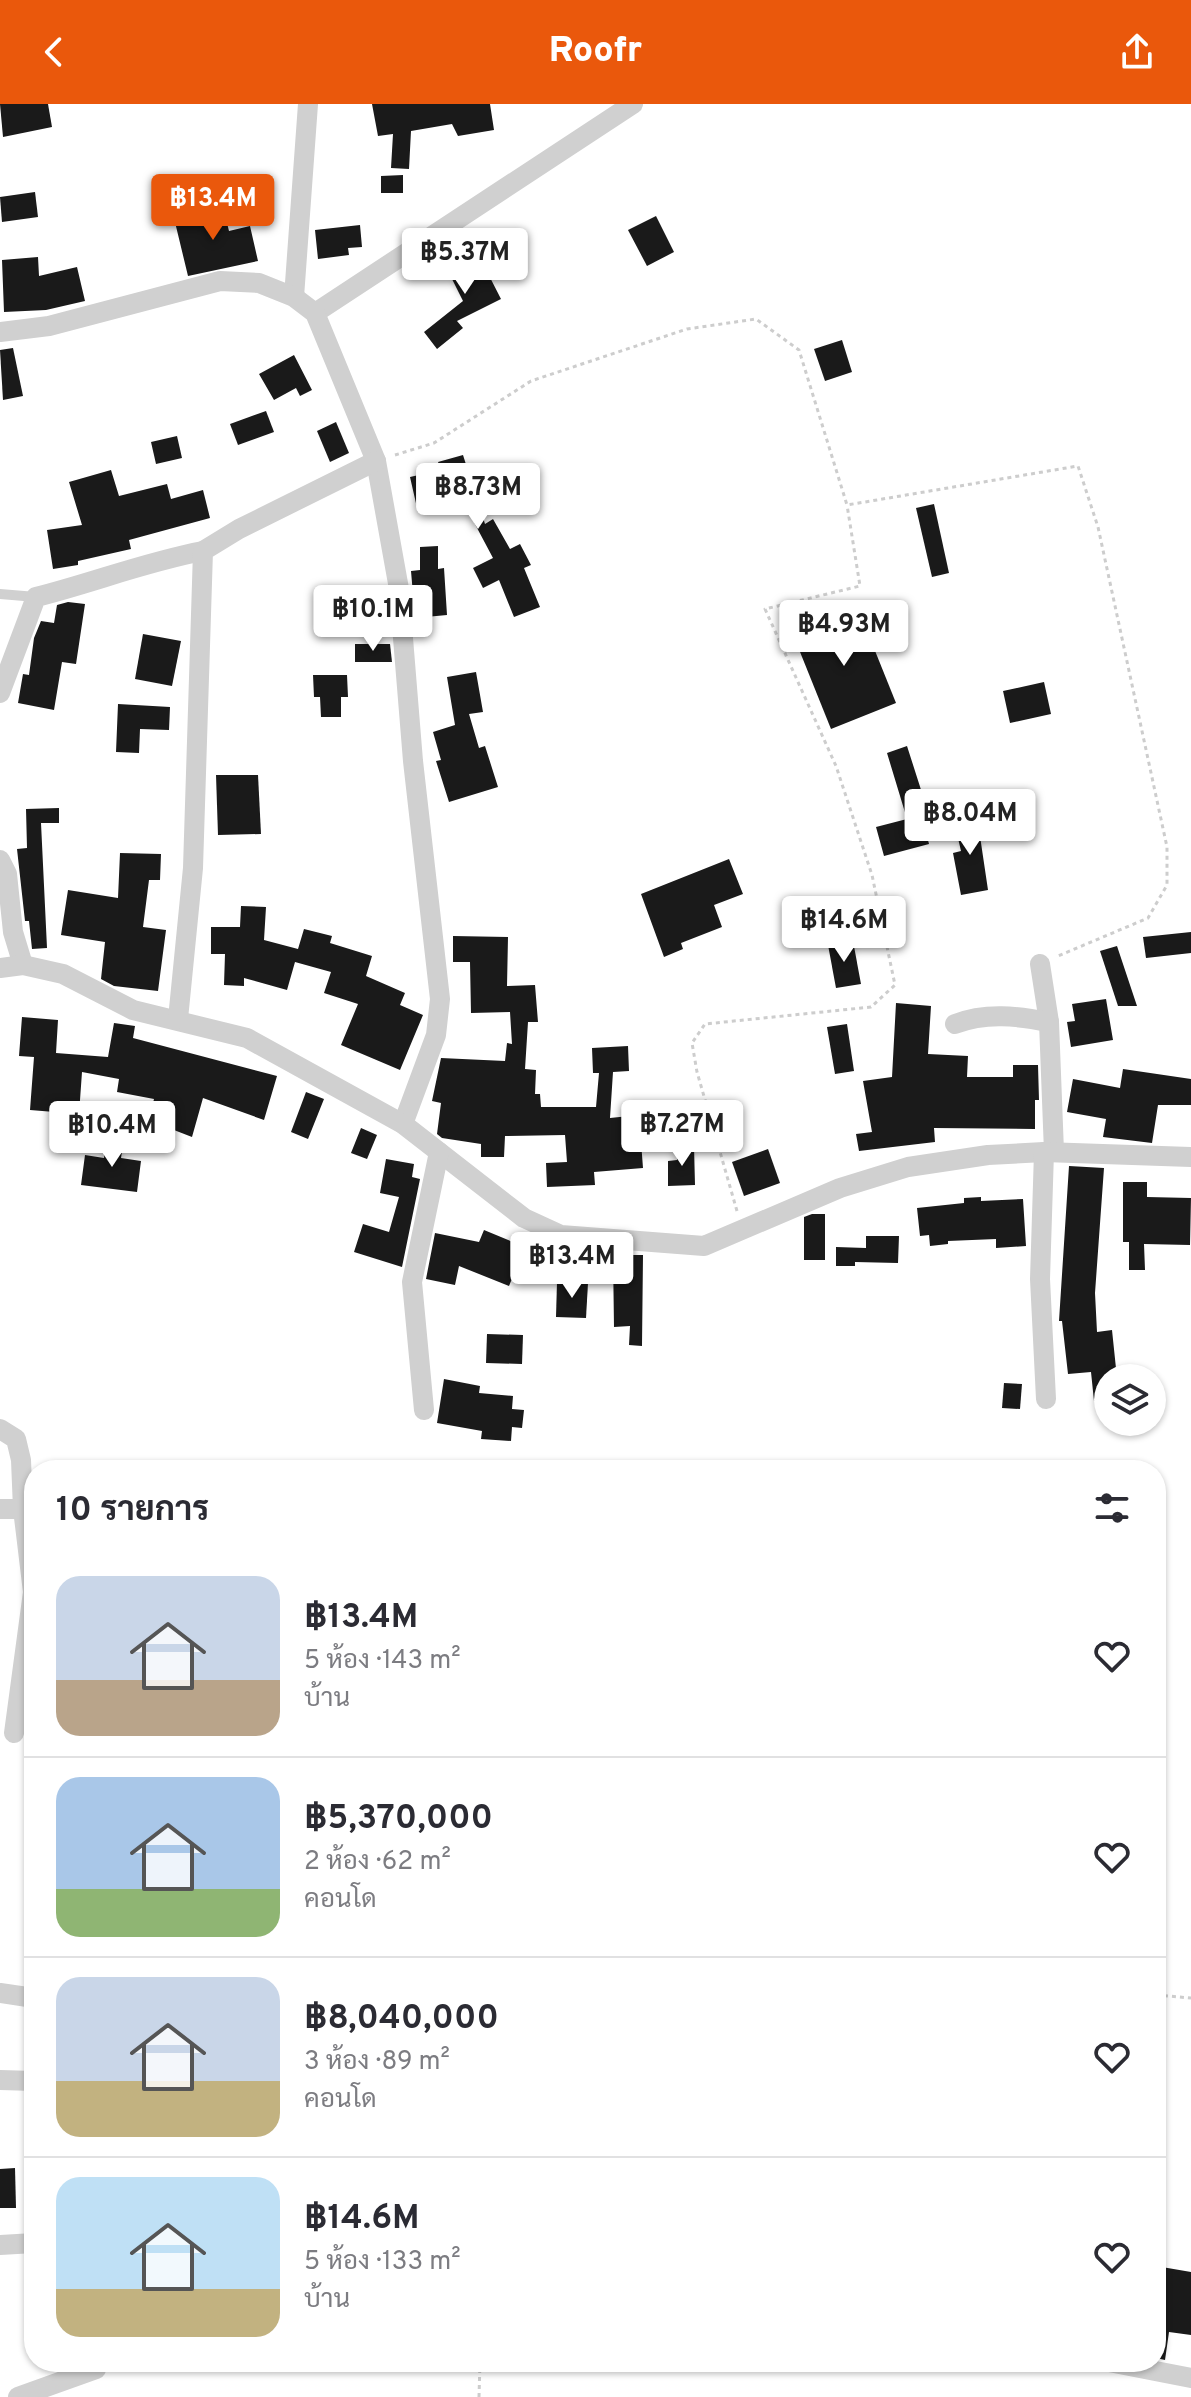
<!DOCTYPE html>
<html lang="th">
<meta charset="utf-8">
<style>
:root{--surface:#fff;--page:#f2f2f3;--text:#2b2b33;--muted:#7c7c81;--line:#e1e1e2;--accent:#ea580c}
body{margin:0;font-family:Overpass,Sarabun,sans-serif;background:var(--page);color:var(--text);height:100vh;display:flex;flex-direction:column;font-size:30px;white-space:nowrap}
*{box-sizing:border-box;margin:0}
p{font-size:26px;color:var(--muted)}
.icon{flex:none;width:44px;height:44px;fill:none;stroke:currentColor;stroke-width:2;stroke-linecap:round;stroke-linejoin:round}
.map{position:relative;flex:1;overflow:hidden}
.details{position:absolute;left:24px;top:1356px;width:1142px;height:912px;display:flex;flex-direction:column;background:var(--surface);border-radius:32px;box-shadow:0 2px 6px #0004}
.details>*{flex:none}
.buttons{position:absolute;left:1094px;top:1260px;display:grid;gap:16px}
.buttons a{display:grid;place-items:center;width:72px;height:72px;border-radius:50%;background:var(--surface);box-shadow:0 2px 6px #0004;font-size:40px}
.price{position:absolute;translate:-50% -68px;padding:0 18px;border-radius:8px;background:#fff;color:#222;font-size:26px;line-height:52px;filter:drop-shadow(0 2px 4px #0008)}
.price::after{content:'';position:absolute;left:50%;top:48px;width:24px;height:18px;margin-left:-12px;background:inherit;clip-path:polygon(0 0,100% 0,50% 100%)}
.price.current{background:var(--accent);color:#fff}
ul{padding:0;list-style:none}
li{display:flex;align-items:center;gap:24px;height:200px;padding:0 32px}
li+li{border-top:2px solid var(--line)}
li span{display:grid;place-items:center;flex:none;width:224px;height:160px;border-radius:24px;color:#555}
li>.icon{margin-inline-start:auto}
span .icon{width:96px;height:96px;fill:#fffc;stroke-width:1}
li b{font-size:34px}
h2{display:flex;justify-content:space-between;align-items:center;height:96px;padding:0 32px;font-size:34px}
header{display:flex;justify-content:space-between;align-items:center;height:104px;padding:0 32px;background:var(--accent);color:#fff;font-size:36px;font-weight:800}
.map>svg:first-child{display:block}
</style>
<header><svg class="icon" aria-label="back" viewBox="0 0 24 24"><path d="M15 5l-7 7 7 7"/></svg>Roofr<svg class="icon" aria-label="share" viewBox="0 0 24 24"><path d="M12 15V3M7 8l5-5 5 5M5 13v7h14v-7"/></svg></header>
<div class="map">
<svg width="1191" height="2293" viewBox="0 0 1191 2293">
<rect width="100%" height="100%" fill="#fff"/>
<g fill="#1a1a1a">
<polygon points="0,0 48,0 52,23 3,33"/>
<polygon points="372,0 490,0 494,26 458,32 452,20 411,27 409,65 391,64 393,30 378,32"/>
<polygon points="403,71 403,89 381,89 381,72"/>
<polygon points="35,88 38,113 2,118 0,93"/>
<polygon points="223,103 229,127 250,122 258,157 188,172 174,114"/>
<polygon points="656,112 674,148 647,162 628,126"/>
<polygon points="360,121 362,143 348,144 349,151 318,155 315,126"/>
<polygon points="476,146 501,195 457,217 463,224 437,245 424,228 463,197 445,161"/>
<polygon points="38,153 39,172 77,163 85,197 46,206 4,208 2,156"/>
<polygon points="842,236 852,268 825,277 814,245"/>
<polygon points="13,244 23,292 3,296 0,246"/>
<polygon points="294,251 312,286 300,292 296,284 274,296 259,270"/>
<polygon points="266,307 274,328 238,341 230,320"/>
<polygon points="336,318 349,349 330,358 317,327"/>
<polygon points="177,332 182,354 156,360 151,338"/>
<polygon points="463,351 485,420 493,415 510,445 520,440 531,461 524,464 540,503 514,513 499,476 483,484 473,464 493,454 468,407 455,410 452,401 443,403 438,392 439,403 418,408 410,373 441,366 438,358"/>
<polygon points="111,366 119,392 167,380 171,395 203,386 210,414 129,436 131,445 78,457 78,461 53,465 47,426 82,421 69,378"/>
<polygon points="934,400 949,469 932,473 916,404"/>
<polygon points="438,442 438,465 444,464 447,511 415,514 411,467 420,466 420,443"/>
<polygon points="68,498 85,500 76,560 62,558 54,606 18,599 23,570 29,571 34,534 41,517 54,519 57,501"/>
<polygon points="857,502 896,599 831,625 792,528"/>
<polygon points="143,530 181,537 172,582 135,575"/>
<polygon points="355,540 390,540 392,558 355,558"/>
<polygon points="476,568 483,608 469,610 479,644 485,642 498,683 449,698 436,657 441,656 433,628 455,621 447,573"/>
<polygon points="313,571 347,571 348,593 341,593 341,613 321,613 320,593 314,593"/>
<polygon points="1044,578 1051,610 1010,619 1003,587"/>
<polygon points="118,600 170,603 169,626 140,625 139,649 116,648"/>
<polygon points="907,642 923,692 917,694 929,740 884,752 876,723 907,715 887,649"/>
<polygon points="216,671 258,671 261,730 218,731"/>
<polygon points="59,704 59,719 41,719 47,844 32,845 29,817 25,817 17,745 27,744 26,705"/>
<polygon points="977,712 988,786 961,791 953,749 961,747 954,717"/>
<polygon points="120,749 161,750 160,776 149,776 143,823 166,826 158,887 114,882 101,875 105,838 61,831 68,786 118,794"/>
<polygon points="729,755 743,790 714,801 722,823 681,839 683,845 664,853 641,790"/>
<polygon points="241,802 266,803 264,836 298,845 304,825 332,832 330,839 372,852 366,872 405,889 400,901 423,911 400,966 341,941 358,900 324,889 331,868 295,858 287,886 244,874 244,882 224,881 225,850 211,850 211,823 240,823"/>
<polygon points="1191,828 1191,849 1146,854 1143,833"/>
<polygon points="453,832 508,833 507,882 535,881 538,918 528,918 525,965 536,966 535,990 540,990 541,1003 596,1003 599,969 593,969 592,944 628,942 629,967 613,968 610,1014 639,1011 643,1064 594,1068 595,1081 547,1083 546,1059 567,1058 565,1031 505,1032 504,1053 481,1053 481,1040 442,1034 437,1030 441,999 432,997 441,954 505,957 507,939 512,940 510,908 471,909 470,858 453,858"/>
<polygon points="853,837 861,880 836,884 828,841"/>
<polygon points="1117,842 1137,902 1118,902 1100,847"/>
<polygon points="1106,895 1113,936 1071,943 1067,918 1075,917 1072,900"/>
<polygon points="896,899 931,902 928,950 968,952 967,973 1013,973 1013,961 1038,961 1039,996 1035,996 1035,1025 934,1024 935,1038 859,1047 856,1030 872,1028 863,977 892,973"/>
<polygon points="22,913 58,916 56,949 108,953 114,919 135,922 133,934 277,972 264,1016 203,994 192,1033 161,1021 147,1022 154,995 117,988 119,975 82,968 79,1010 30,1006 34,953 19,952"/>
<polygon points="847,920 854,967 835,970 827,923"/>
<polygon points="1123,965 1191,975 1191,1001 1158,1001 1152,1039 1103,1033 1106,1015 1067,1008 1073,975 1120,984"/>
<polygon points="306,988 324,995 308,1035 291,1028"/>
<polygon points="361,1024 377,1031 367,1055 351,1049"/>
<polygon points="107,1033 124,1035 121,1054 141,1057 137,1088 81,1081 85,1051 104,1054"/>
<polygon points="677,1042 694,1042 695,1081 668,1082 668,1057 677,1056"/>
<polygon points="768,1045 780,1079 744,1092 732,1058"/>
<polygon points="386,1055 414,1060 412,1073 420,1075 402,1163 354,1148 363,1120 389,1128 399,1093 380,1089"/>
<polygon points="1069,1062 1104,1064 1095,1189 1097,1228 1112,1226 1117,1274 1108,1274 1108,1296 1094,1297 1091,1268 1068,1270 1062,1217 1059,1217"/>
<polygon points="1123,1078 1147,1078 1147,1093 1191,1094 1190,1141 1144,1140 1145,1166 1129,1166 1129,1138 1123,1138"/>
<polygon points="981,1093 981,1097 1023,1095 1026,1142 996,1144 996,1135 948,1137 948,1140 930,1142 929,1131 920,1132 917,1104 964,1099 964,1094"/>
<polygon points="812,1110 825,1110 825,1156 804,1156 804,1113"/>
<polygon points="484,1126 525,1143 509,1182 459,1162 455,1181 426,1175 435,1129 479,1138"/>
<polygon points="866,1132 899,1132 898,1159 855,1158 855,1162 836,1162 836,1143 866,1144"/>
<polygon points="613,1151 643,1151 642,1242 629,1241 630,1222 614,1223"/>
<polygon points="557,1178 588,1179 586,1214 556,1213"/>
<polygon points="487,1230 523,1231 522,1260 486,1259"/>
<polygon points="444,1275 480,1282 479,1289 513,1292 512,1305 524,1306 522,1324 512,1323 511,1337 481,1335 482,1327 437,1319"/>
<polygon points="1004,1279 1022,1280 1020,1305 1002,1304"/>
<polygon points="15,2064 16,2104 0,2104 0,2065"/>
<polygon points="1156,2162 1191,2168 1191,2231 1169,2228 1165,2256 1156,2254"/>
</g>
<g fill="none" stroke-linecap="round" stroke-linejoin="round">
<g stroke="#cdcdcd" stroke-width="3" stroke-dasharray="4 4" stroke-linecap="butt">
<polyline points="395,351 434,339 531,277 687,225 756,215 799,246 847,401 1078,362 1098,423 1167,743 1167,781 1148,814 1058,852"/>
<polyline points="737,1107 697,968 692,939 705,920 871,903 895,881 872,771 836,662 765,505 860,482 847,401"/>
<polyline points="1156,1891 1191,1894"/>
<polyline points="479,2293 480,2258"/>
</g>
<polyline stroke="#d0d0d0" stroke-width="10" points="0,490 36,493"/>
<g stroke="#d0d0d0" stroke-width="20">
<polyline points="294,193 308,0"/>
<polyline points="315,209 633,0"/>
<polyline points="0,228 49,222 220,177 259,179 294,193 315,209 376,357 399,485 413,657 440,895 436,931 403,1020"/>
<path d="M 0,589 L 36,493 C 92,479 145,458 203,447"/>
<polyline points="0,756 7,770 13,828 23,861"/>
<polyline points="1040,860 1049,918 1054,1048"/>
<polyline points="0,864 23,861 63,870 133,906 247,934 403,1020 524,1114 561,1131 704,1142 840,1084 908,1063 988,1051 1044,1048 1191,1053"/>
<polyline points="178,915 193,764 203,447 239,425 376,357"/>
<path d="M 955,920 C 986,908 1017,912 1049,918"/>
<polyline points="1044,1048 1040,1175 1046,1295"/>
<polyline points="424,1306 412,1178 439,1048"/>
<polyline points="0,1325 16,1335 21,1356 23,1405 33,1488 14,1629"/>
<polyline points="0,1405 23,1405"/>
<polyline points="0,1889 34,1894"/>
<polyline points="0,1976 34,1977"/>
<polyline points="0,2141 34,2139"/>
<polyline points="1109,2258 1191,2274"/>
<polyline points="18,2293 96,2265 95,2258"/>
</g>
</g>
</svg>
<div class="buttons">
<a><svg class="icon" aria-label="layers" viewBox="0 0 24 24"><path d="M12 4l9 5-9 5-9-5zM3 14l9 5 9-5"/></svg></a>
</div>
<b class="price current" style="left:213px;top:138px">฿13.4M</b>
<b class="price" style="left:465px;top:192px">฿5.37M</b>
<b class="price" style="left:478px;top:427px">฿8.73M</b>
<b class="price" style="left:373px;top:549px">฿10.1M</b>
<b class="price" style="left:844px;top:564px">฿4.93M</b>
<b class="price" style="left:970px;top:753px">฿8.04M</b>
<b class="price" style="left:844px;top:860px">฿14.6M</b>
<b class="price" style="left:682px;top:1064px">฿7.27M</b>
<b class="price" style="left:112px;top:1065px">฿10.4M</b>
<b class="price" style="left:572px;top:1196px">฿13.4M</b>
<section class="details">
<h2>10 รายการ<svg class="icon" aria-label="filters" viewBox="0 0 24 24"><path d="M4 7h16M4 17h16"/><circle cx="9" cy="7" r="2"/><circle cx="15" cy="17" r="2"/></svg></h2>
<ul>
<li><span style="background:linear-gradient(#c9d6e8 65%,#b9a48a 0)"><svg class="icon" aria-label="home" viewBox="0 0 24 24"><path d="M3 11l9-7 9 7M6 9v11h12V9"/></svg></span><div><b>฿13.4M</b><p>5 ห้อง · 143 m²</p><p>บ้าน</p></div><svg class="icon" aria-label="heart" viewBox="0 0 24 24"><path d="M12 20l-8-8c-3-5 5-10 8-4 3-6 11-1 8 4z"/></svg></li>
<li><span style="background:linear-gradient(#a9c7e8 70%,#8fb573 0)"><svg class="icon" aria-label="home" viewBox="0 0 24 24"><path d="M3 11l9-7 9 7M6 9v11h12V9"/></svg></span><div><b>฿5,370,000</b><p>2 ห้อง · 62 m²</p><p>คอนโด</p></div><svg class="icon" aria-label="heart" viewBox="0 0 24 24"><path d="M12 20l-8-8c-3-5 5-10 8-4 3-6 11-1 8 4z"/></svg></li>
<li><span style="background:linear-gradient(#c9d6e8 65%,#c2b280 0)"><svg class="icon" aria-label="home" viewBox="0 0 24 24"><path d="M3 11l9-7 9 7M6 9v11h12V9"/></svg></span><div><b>฿8,040,000</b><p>3 ห้อง · 89 m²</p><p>คอนโด</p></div><svg class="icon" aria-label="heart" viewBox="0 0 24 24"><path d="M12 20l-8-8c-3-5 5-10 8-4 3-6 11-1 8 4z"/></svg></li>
<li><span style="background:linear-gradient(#bfe0f5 70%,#c2b280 0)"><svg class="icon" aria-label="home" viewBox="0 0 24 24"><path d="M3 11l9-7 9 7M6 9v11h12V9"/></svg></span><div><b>฿14.6M</b><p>5 ห้อง · 133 m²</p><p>บ้าน</p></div><svg class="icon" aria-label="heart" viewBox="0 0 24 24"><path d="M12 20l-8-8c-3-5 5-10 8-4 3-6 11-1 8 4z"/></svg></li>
</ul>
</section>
</div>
